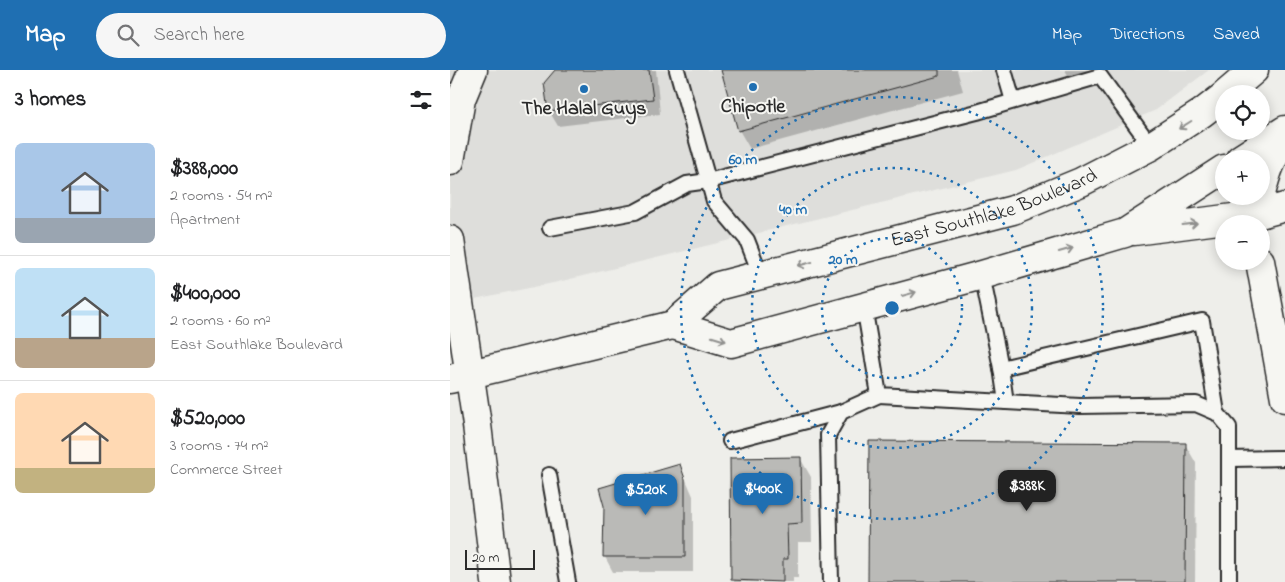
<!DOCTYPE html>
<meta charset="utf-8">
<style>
:root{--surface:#fff;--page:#f6f6f6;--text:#202124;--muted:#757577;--line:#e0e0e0;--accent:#1f6fb2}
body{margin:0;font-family:"Indie Flower",sans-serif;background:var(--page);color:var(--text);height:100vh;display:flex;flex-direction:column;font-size:19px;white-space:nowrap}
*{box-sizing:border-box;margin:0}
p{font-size:16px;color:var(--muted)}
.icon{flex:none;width:28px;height:28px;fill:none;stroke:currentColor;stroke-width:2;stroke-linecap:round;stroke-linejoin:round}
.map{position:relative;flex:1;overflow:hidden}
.drawer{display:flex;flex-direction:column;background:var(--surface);width:450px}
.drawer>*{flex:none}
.buttons{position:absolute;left:765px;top:15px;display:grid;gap:10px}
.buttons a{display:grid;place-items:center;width:55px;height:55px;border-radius:50%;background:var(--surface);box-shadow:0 2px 12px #0003;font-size:25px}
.scale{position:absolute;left:15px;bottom:12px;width:70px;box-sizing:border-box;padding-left:5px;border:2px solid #2b2b2b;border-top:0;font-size:14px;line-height:18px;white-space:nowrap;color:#2b2b2b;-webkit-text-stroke:4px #f6f6f2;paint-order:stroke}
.price{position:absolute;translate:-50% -42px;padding:0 11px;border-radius:10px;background:var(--accent);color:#fff;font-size:16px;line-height:32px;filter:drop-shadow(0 1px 2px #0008)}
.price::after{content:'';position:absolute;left:50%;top:30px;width:15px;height:11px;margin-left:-8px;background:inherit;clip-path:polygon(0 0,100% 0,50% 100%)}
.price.selected{background:#222;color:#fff}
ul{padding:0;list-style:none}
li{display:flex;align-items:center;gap:15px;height:125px;padding:0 15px}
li+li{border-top:1px solid var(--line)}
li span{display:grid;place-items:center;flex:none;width:140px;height:100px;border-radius:8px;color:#555}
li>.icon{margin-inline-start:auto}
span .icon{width:60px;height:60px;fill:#fffc;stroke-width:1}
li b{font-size:21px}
h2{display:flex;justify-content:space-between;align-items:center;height:60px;padding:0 15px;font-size:21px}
header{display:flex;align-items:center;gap:30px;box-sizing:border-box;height:70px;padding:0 25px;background:var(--accent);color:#fff}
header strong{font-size:24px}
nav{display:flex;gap:28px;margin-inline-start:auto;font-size:18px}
.search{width:350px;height:45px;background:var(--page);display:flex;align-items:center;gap:12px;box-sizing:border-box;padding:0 18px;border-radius:28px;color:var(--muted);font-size:19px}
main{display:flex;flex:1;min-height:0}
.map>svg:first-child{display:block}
</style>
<header>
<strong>Map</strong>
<div class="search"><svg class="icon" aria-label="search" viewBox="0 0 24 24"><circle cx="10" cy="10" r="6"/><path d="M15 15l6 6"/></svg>Search here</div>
<nav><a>Map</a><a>Directions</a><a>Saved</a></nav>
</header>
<main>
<section class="drawer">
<h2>3 homes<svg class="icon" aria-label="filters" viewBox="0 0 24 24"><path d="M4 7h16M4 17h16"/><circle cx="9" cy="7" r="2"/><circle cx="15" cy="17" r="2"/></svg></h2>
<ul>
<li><span style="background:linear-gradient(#a9c7e8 75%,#9aa5b1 0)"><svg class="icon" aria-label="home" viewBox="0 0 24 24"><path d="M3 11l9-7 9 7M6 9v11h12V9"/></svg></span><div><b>$388,000</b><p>2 rooms · 54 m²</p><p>Apartment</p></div></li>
<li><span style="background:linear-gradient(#bfe0f5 70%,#b9a48a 0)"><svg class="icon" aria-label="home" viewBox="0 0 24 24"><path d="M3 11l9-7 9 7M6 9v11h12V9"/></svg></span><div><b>$400,000</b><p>2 rooms · 60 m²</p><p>East Southlake Boulevard</p></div></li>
<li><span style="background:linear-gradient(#ffd9b3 75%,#c2b280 0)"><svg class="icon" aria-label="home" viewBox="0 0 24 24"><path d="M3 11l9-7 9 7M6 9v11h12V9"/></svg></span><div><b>$520,000</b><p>3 rooms · 74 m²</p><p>Commerce Street</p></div></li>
</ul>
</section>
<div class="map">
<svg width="835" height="512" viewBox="0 0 835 512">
<rect width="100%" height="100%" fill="#eeeeea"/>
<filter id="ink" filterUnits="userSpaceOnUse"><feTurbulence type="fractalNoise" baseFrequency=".02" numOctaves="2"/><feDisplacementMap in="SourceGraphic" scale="10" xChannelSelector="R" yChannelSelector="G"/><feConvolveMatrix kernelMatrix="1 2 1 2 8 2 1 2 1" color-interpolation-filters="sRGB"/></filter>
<g filter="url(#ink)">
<polygon fill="#dededb" points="0,0 759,0 706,40 566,100 108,212 0,234"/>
<g fill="#0003">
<polygon points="107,0 206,0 210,44 108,56 99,41"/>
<polygon points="272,0 507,0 513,21 300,79 289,60"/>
<polygon points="615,0 640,0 643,8 623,14"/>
<polygon points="735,374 746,393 745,512 419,512"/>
<polygon points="350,388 361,407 362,472 348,472 348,508 343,508 343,512 284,512 281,389"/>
<polygon points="230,396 243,426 243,502 163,502 155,487"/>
</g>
<g fill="#babab7" stroke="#2b2b2b">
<polygon points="105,0 199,0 203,29 98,41 94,13"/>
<polygon points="271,0 489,0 489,6 288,61"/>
<polygon points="419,371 736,373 735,512 418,512"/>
<polygon points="351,387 352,453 337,454 338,489 333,489 333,512 281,510 280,388"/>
<polygon points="230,394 235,409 235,487 153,487 154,436 149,418"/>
</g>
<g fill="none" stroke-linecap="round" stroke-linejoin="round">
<defs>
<g id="lane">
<polyline points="227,0 264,131 297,170 311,206"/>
<polyline points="554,0 563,31"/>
<polyline points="100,158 185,142 237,114 258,111 527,42 650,6 701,76"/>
<polyline points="532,205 551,298 556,332"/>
<polyline points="414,236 429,325 630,336 746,334 767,343 779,357 779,512"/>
<polyline points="551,298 752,251 767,343"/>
<polyline points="280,371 391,342"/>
<polyline points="779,389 835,388"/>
<polyline points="99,405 118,512"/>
<polyline points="381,512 378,365 391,342 429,325"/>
</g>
<g id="street">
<polyline points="0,91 11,29 23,0"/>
<polyline points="0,170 27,355 46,512"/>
<polyline points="810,191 835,328"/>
</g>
<g id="primary">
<polyline points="776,24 804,0"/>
<polyline points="790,89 835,60"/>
<path d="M 811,124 C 816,104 821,87 835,71"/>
<polyline points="684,161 806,145 835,137"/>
<polyline points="223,255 281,273 532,205 675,163 774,99"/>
<path id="s1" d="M 0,309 L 223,255 L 268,216 L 563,140 L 631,112 L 701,76 L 752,43 L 774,26"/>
</g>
</defs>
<use href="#lane" stroke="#2b2b2b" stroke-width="18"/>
<use href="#street" stroke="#2b2b2b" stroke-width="31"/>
<use href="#primary" stroke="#2b2b2b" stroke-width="31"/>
<use href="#lane" stroke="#f6f6f2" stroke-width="14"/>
<use href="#street" stroke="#f6f6f2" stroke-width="28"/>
<use href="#primary" stroke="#f6f6f2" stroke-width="28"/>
</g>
<defs><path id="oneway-shaft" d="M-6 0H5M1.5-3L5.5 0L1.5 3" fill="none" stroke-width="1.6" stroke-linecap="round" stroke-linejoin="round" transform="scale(1.25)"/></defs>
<g stroke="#90908e">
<use href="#oneway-shaft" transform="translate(735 55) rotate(148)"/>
<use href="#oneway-shaft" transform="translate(740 154) rotate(-7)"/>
<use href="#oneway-shaft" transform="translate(616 180) rotate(-16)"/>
<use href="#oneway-shaft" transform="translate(355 194) rotate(165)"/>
<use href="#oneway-shaft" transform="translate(459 224) rotate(-15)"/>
<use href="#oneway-shaft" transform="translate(269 269) rotate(17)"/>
</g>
</g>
<g fill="none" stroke="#1f6fb2" stroke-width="2.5" stroke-dasharray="2.5 5">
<circle cx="442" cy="238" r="70"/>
<circle cx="442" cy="238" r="140"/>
<circle cx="442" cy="238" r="211"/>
</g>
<g fill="#1f6fb2" stroke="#f6f6f2" stroke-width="2">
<circle cx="303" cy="17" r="5"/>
<circle cx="134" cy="19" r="5"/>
</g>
<g text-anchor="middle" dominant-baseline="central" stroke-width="4" stroke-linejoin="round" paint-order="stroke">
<g font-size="20" font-weight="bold" fill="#2b2b2b" stroke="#f6f6f2">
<text x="303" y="37">Chipotle</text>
<text x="134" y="39">The Halal Guys</text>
</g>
<g font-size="20" fill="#2b2b2b" stroke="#f6f6f2">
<text stroke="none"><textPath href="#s1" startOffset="576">East Southlake Boulevard</textPath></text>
</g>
</g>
<circle cx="442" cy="238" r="8" fill="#1f6fb2" stroke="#f6f6f2" stroke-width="2.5"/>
<g font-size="15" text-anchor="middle" font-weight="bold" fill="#1f6fb2" stroke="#f6f6f2" stroke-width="4" stroke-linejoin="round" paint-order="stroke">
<text x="293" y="94">60 m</text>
<text x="343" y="144">40 m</text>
<text x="393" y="194">20 m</text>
</g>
</svg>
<div class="buttons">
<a><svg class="icon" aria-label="locate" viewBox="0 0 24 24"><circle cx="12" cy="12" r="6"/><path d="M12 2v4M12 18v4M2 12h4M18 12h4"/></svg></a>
<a>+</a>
<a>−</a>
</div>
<div class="scale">20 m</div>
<b class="price selected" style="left:577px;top:442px">$388K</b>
<b class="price" style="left:313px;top:445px">$400K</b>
<b class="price" style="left:196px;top:446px">$520K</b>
</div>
</main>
